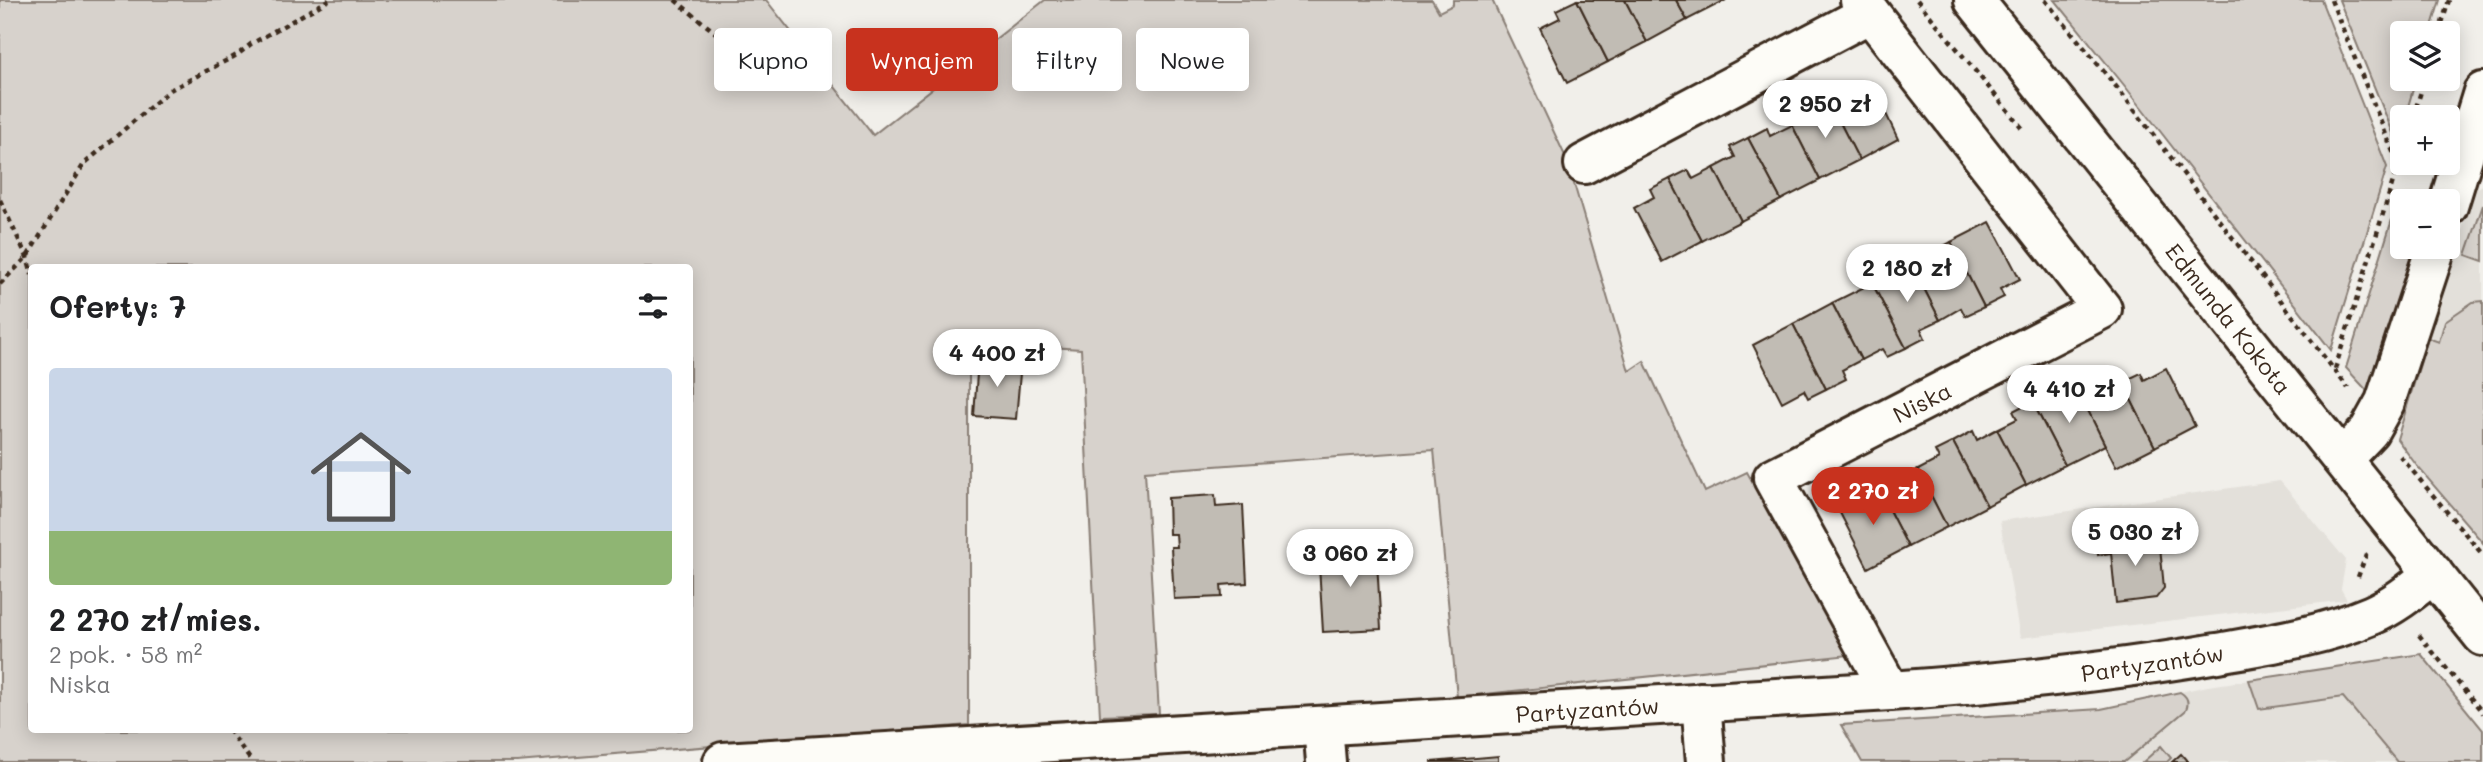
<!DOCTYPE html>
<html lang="pl">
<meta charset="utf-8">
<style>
:root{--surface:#fff;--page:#f2f2f2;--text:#202124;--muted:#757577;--accent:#c8321e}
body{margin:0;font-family:Mali,sans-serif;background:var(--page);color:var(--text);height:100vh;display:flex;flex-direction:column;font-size:26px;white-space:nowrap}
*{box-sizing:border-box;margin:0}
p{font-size:23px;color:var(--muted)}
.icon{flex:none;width:38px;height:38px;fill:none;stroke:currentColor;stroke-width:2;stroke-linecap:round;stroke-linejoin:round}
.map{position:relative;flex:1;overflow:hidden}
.drawer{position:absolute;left:28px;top:264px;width:665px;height:469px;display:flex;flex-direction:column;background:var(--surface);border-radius:7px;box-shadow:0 4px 18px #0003}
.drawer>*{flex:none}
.banner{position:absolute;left:714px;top:28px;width:665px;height:63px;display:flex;gap:14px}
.tools{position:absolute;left:2390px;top:21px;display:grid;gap:14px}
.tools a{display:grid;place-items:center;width:70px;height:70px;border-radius:7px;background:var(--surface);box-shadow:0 4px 18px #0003;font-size:35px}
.price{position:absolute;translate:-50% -60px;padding:0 16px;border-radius:24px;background:#fff;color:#222;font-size:23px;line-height:46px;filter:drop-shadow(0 2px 4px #0008)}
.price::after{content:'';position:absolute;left:50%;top:42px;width:21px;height:16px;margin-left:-10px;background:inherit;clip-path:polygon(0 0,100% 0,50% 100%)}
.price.active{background:var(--accent);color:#fff}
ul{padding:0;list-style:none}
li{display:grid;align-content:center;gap:14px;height:371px;padding:0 21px}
li span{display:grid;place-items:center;height:217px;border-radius:7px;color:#555}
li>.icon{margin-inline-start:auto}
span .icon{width:126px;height:126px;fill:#fffc;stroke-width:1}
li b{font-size:30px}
h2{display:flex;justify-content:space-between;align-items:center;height:84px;padding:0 21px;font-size:30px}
.chip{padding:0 24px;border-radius:7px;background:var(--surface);box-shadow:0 4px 18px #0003;font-size:24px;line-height:63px}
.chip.active{background:var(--accent);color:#fff}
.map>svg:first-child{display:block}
</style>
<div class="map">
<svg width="2483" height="762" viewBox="0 0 2483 762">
<rect width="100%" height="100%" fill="#f1efea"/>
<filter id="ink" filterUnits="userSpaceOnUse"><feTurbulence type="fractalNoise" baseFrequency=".0143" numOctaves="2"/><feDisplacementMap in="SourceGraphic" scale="14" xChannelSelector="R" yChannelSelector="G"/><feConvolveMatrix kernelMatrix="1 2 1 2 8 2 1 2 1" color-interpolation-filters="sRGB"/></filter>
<g filter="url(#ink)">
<g fill="#e3e0da">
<polygon points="2483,185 2483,359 2428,338 2475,189"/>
<polygon points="2280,481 2346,560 2341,589 2347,600 2020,638 2000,521"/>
<polygon points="2382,661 2465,762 2042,762 2002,714 2101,709 2208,686"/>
</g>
<g fill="#d7d2cc" stroke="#897e75" stroke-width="2" fill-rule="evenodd">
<path d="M 0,0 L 766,0 L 873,135 L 1045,0 L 1432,0 L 1439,12 L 1453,5 L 1453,0 L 1492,0 L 1567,160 L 1629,371 L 1644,361 L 1705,492 L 1747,472 L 1850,655 L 1457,697 L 1434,450 L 1145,471 L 1159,714 L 1100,716 L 1081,349 L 969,342 L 969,725 L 517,762 L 0,762 ZM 32,268 L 690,268 L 690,730 L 32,730 Z"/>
<polygon points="2055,0 2321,0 2387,167 2331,350 2124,85"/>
<polygon points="2339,0 2440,0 2430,33 2403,33 2403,79 2416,79 2405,117 2403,117 2397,143"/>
<polygon points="2399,197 2412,201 2403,201 2403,247 2420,247 2372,396 2346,368"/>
<polygon points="2483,205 2483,261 2466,255"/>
<polygon points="2483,301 2483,543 2417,466 2397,439 2428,338 2439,342 2445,321 2473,302"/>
<polygon points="2421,654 2483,730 2483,762 2397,762 2343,697 2259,709 2249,680"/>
<path d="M 2180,692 C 2188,697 2190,703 2185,711 L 2124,762 L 1862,762 L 1841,725 L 2101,709 Z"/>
<polygon points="2161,746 2171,758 2167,762 2143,762"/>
</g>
<g fill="#c1bcb4" stroke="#3b2a1e" stroke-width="2">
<polygon points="1577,0 1608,62 1567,83 1540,28 1560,18 1556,10"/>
<polygon points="1577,0 1625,0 1647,42 1608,62"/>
<polygon points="1625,0 1676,0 1687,20 1647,42"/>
<polygon points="1676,0 1726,0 1687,20"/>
<polygon points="1871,82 1898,139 1859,160 1827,97 1849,86 1852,92"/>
<polygon points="1827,97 1859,160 1820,180 1792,125 1814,114 1810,106"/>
<polygon points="1792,125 1820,180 1781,200 1748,138 1767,128 1770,136"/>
<polygon points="1748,138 1781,200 1741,221 1714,168 1735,157 1730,147"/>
<polygon points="1714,168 1741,221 1702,241 1670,179 1688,170 1693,179"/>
<polygon points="1670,179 1702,241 1662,262 1634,208 1654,197 1650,189"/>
<polygon points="1990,222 2020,279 2000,289 2004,297 1984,307 1951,242"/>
<polygon points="1951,242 1984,307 1965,316 1961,308 1940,320 1911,263"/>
<polygon points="1911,263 1940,320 1921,329 1925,338 1906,348 1872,283"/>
<polygon points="1872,283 1906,348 1887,357 1882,349 1861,360 1832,303"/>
<polygon points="1832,303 1861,360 1842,370 1846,379 1826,389 1793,324"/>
<polygon points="1793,324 1826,389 1808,398 1804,390 1782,402 1753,345"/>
<polygon points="978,359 1021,362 1016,419 974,416"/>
<polygon points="2166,368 2195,426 2155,447 2122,382 2141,373 2144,380"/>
<polygon points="2122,382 2155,447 2116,467 2087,409 2108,399 2103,392"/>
<polygon points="2077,388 2105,445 2065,465 2032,401 2052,391 2055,399"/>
<polygon points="2032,401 2065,465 2026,485 1997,429 2017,419 2013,411"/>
<polygon points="1997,429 2026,485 1987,506 1953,442 1973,431 1977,440"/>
<polygon points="1953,442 1987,506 1947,527 1918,470 1939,459 1935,451"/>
<polygon points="1918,470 1947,527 1908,547 1875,483 1894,473 1898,480"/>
<polygon points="1875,483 1908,547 1868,568 1839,511 1861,500 1856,492"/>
<polygon points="1215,495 1216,507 1243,505 1247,583 1221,585 1222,597 1174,599 1171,547 1177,547 1176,534 1169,534 1168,498"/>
<polygon points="2159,536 2164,588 2156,598 2116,603 2111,553 2098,555 2097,542"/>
<polygon points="1376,545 1381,629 1323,632 1318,549"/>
<polygon points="2181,754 2188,762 2172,762"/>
<polygon points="1498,756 1498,762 1431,762"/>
</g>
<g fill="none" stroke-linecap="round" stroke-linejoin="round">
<defs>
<g id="minor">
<polyline points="1860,0 2102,309 1773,478 1890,691"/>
<path id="s1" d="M 1974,0 L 2483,636"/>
<polyline points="1584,164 1870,13"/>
<polyline points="2448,206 2483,92"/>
<polyline points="2342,459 2369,431 2385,402 2436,247"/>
<polyline points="1701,702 1706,762"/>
<polyline points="1323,726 1326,762"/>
<path id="s2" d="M 723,762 L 1890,691 C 2000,683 2108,672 2217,653 C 2269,644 2323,636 2372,615 C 2395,605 2414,590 2433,573"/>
</g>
</defs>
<use href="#minor" stroke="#3b2a1e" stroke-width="44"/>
<g stroke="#3b2a1e" stroke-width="4.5" stroke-dasharray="5 5" stroke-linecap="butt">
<polyline points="675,0 727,42 756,55 806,51"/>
<polyline points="1917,0 2023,129"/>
<polyline points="2045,0 2119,90 2348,388"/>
<polyline points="2331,0 2398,164"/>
<polyline points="2439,33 2449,0"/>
<polyline points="2413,117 2425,79"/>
<polyline points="0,200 27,257 32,275"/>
<polyline points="0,284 27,257 84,164 170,90 237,55 251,44 329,0"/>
<polyline points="2335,369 2403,149"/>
<polyline points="2400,456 2483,555"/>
<polyline points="2358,577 2366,555 2364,553"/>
<polyline points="2419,635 2483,713"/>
<polyline points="229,730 252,762"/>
</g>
<use href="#minor" stroke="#fdfcf7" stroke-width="38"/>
</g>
</g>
<g text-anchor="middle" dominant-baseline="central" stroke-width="5" stroke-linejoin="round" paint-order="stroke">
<g font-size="23" fill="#3b2a1e" stroke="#fdfcf7">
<text stroke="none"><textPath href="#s1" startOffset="408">Edmunda Kokota</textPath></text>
<text transform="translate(1922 402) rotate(-27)">Niska</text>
<text stroke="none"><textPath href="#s2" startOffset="1433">Partyzantów</textPath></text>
<text stroke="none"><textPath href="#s2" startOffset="866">Partyzantów</textPath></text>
</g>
</g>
</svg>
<div class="tools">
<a><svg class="icon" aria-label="layers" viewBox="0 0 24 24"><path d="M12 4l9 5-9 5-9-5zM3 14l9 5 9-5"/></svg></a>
<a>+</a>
<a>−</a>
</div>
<b class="price" style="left:1825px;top:140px">2 950 zł</b>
<b class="price" style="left:1907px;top:304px">2 180 zł</b>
<b class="price" style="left:997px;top:389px">4 400 zł</b>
<b class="price" style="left:2069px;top:425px">4 410 zł</b>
<b class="price active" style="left:1873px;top:527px">2 270 zł</b>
<b class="price" style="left:2135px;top:568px">5 030 zł</b>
<b class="price" style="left:1350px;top:589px">3 060 zł</b>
<div class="banner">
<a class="chip">Kupno</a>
<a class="chip active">Wynajem</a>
<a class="chip">Filtry</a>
<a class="chip">Nowe</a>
</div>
<section class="drawer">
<h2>Oferty: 7<svg class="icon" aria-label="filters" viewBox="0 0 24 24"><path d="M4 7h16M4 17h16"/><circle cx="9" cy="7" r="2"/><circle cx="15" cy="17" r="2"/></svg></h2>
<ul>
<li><span style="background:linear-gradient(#c9d6e8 75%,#8fb573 0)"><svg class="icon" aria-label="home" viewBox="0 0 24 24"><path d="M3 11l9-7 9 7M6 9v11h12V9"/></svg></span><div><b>2 270 zł/mies.</b><p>2 pok. · 58 m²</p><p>Niska</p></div></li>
</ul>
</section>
</div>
